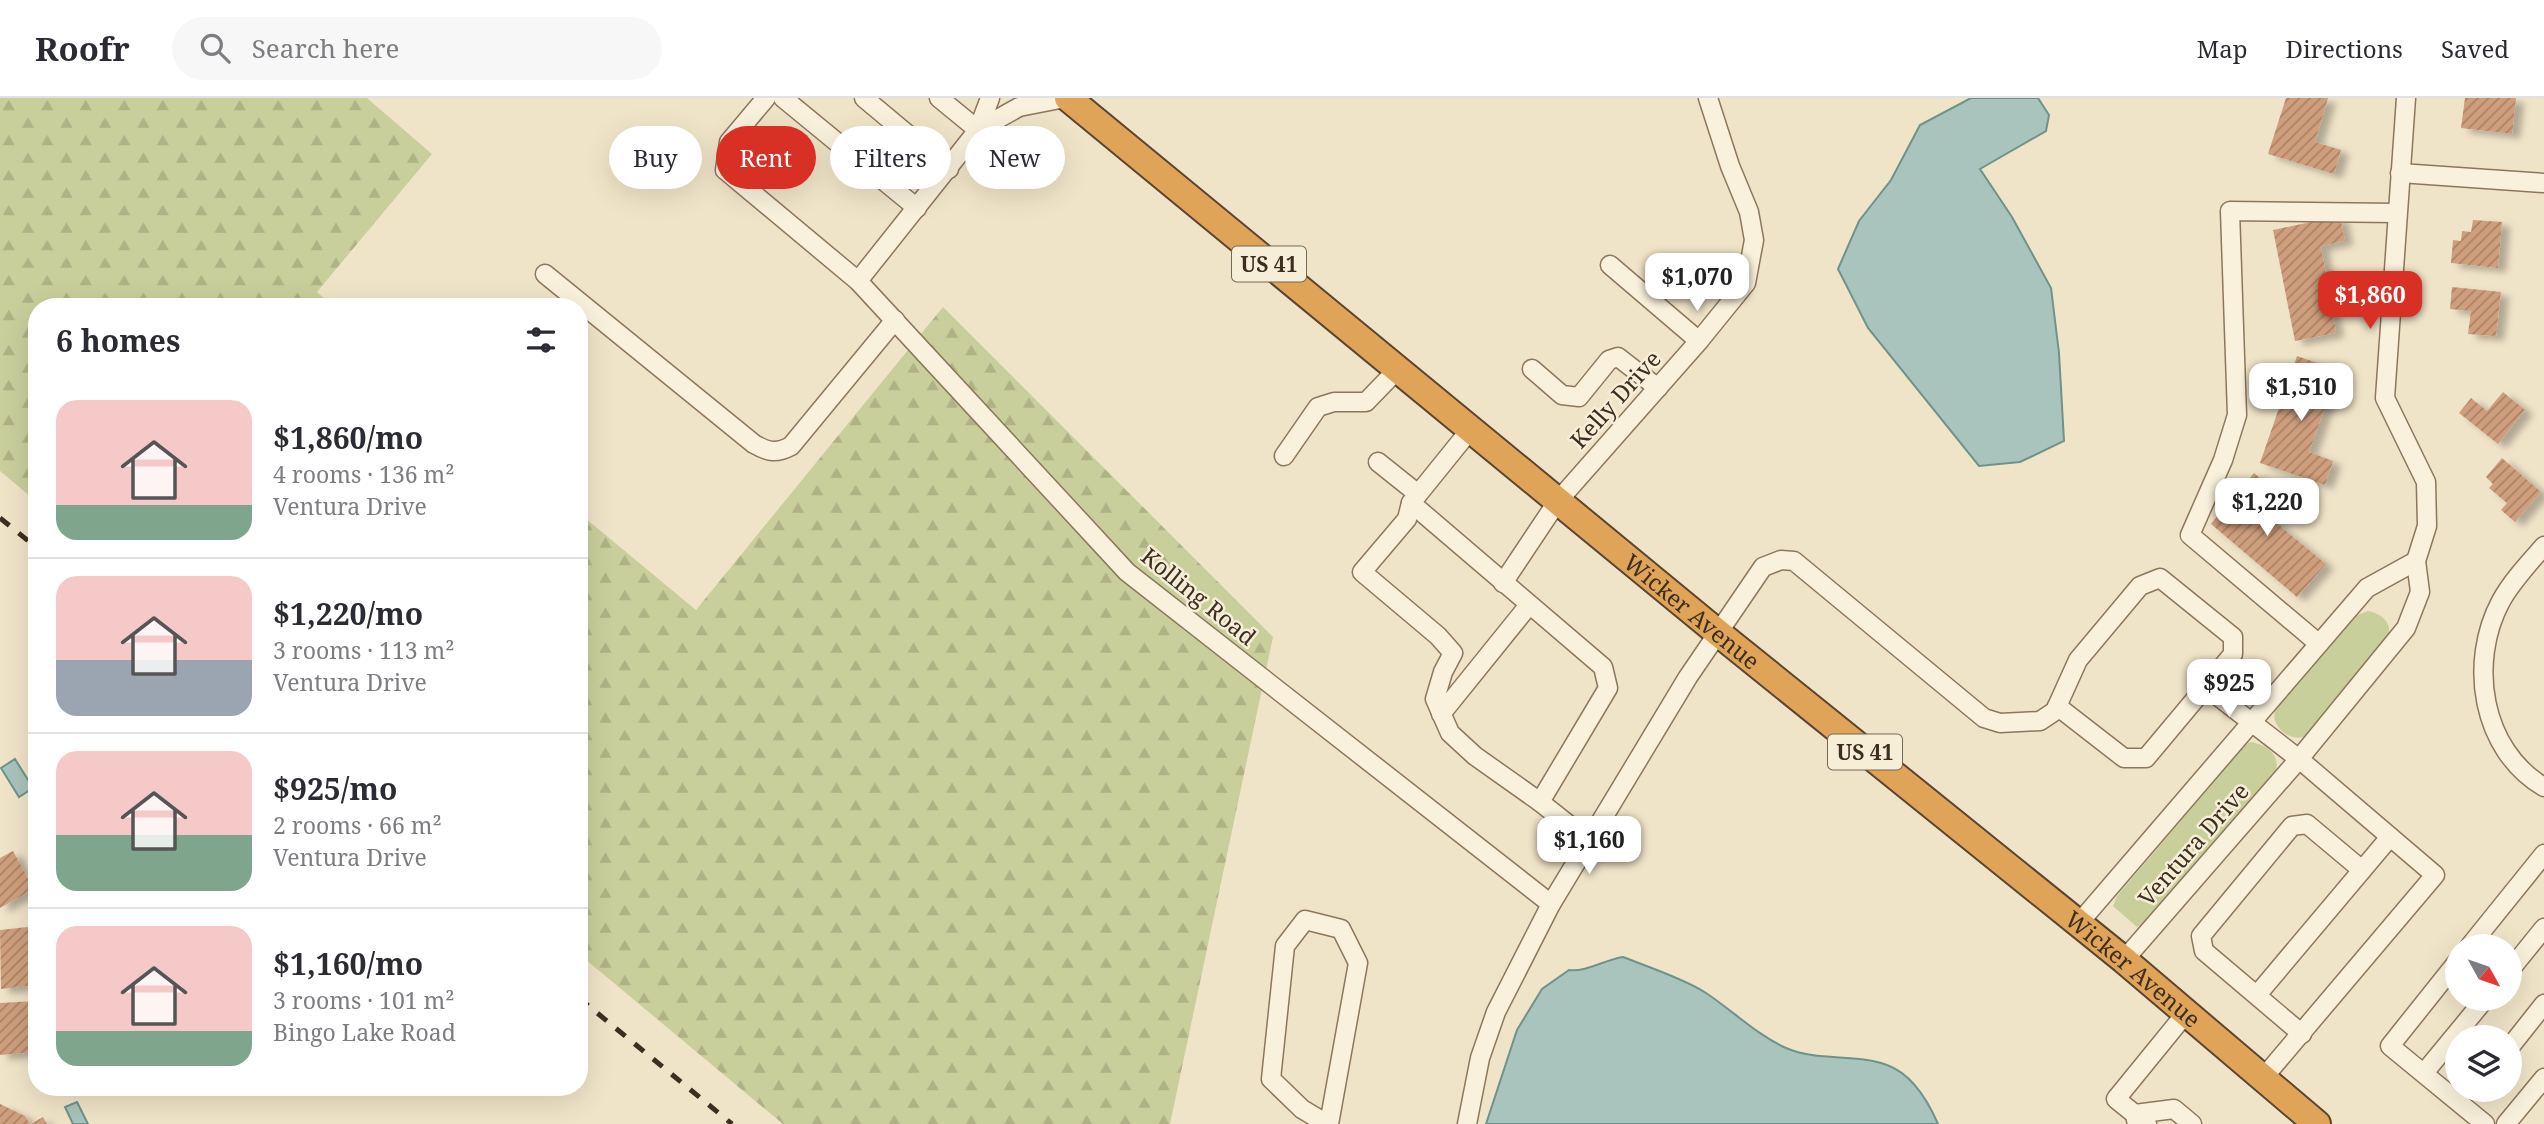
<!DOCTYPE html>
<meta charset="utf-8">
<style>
:root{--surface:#fff;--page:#f7f7f7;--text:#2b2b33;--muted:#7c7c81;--line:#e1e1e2;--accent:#d93025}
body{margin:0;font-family:"Noto Serif",serif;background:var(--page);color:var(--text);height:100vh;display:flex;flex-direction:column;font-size:26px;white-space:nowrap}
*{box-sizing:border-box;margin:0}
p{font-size:23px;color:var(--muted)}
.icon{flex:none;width:38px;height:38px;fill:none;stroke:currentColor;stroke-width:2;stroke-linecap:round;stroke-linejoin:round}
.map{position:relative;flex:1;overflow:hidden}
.panel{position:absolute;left:28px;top:200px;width:560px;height:798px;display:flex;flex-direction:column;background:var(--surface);border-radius:28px;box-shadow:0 7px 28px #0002}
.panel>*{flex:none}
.banner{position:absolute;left:609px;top:28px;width:665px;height:63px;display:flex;gap:14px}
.needle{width:46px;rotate:130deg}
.tools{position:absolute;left:2445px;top:836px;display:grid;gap:14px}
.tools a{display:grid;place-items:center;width:77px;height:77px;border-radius:50%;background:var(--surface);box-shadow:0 7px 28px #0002;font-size:35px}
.price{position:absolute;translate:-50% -60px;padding:0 16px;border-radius:14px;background:#fff;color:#222;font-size:23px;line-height:46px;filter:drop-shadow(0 2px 4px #0008)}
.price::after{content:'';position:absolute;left:50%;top:42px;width:21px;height:16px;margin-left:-10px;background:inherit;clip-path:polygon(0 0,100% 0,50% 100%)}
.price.selected{background:var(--accent);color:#fff}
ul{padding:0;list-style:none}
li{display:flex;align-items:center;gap:21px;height:175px;padding:0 28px}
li+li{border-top:2px solid var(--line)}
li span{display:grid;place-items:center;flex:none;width:196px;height:140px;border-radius:21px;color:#555}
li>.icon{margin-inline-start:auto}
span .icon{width:84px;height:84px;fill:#fffc;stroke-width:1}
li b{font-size:30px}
h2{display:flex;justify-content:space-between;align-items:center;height:84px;padding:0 28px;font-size:30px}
.chip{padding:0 24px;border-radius:32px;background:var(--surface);box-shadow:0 7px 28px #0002;font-size:24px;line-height:63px}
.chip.selected{background:var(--accent);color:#fff}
header{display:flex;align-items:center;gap:42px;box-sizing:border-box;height:98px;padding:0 35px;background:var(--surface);border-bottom:2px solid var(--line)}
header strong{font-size:33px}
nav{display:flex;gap:38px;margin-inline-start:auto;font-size:24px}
.search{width:490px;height:63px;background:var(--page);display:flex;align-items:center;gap:18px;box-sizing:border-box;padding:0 24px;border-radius:38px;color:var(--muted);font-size:26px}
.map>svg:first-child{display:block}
</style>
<header>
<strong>Roofr</strong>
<div class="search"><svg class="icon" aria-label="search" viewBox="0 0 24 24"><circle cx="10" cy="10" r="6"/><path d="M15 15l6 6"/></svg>Search here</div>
<nav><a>Map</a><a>Directions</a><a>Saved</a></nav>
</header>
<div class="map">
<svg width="2544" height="1026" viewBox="0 0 2544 1026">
<defs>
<pattern id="forest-firs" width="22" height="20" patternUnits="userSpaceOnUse" patternTransform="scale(1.75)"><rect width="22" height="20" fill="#c9cf9b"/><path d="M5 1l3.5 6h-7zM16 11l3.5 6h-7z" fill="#aeb285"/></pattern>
<pattern id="building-hatch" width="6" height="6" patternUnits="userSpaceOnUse" patternTransform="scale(1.75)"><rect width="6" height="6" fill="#cf9f7d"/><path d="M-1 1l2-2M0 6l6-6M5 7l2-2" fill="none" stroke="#a98266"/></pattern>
<filter id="shadow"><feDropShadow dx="8" dy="4.5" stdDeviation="3.5" flood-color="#0004"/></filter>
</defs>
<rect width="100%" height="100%" fill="#f0e4c8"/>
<g fill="#c9cf9b">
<path d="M 2368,513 C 2384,516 2394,527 2387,543 L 2306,638 C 2291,645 2270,629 2275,612 L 2355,518 Z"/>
<path d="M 2251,644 C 2267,646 2282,659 2275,675 L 2148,824 L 2137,829 L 2113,808 L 2117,798 L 2246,646 Z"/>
</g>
<g fill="url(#forest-firs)">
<polygon points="0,0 367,0 432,56 317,194 333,208 37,208 37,404 0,373"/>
<polygon points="943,209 1273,539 1170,1026 783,1026 579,856 579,415 696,512"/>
</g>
<g fill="#a9c4bc" stroke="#6f938a" stroke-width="2">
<polygon points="1971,0 2038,0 2049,17 2046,33 1980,71 2012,119 2051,190 2059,255 2064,343 2020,364 1979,368 1868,230 1838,171 1859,123 1891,82 1920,27"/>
<polygon points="15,661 33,690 19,699 1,670"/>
<path d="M 1623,859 C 1648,869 1685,881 1706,895 C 1733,913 1757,937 1786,950 C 1818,964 1856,955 1887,967 C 1912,976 1928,1003 1938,1026 L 1486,1026 L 1517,932 L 1542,891 L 1569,872 C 1587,874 1604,862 1623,859 Z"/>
<polygon points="77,1004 88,1026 73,1026 65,1009"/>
</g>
<g fill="url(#building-hatch)" filter="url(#shadow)">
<polygon points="2286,0 2328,0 2315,44 2341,52 2334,76 2268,56"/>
<polygon points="2465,0 2516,0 2512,36 2461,30"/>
<polygon points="2340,118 2345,143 2321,148 2336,235 2295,243 2273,132"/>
<polygon points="2473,122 2502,124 2498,170 2451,165 2453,142 2461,143 2462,133 2471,134"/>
<polygon points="2452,189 2501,194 2496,238 2468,236 2471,213 2450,211"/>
<polygon points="2297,258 2335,271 2325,300 2328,301 2309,354 2333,363 2325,387 2260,365"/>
<polygon points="2503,294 2525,312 2498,346 2459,315 2471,300 2487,313"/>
<polygon points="2502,360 2541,394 2515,424 2501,412 2507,405 2489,390 2493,386 2486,379"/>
<polygon points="2254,375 2273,391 2257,409 2326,466 2297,499 2211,426"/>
<polygon points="13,753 34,791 0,810 0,760"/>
<polygon points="37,828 37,887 1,891 0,832"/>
<polygon points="37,903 37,954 0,957 0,905"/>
<polygon points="0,1006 25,1018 30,1026 0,1026"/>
<polygon points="43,1019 47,1026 31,1026"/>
</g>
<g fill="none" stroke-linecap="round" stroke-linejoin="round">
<defs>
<g id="minor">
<polyline points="766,0 729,44 725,72 858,183 1127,474 1551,806"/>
<polyline points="783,0 917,110"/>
<polyline points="864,0 949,71"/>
<polyline points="939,0 978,32"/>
<polyline points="978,32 1019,9 1065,0"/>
<polyline points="2400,75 2544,85"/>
<polyline points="1610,167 1699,243"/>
<path d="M 545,176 L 754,346 C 768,354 776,356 791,348 L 895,222"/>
<polyline points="858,183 978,32 990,0"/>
<polyline points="1532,271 1562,297 1579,299 1609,262 1618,259 1658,290"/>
<polyline points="1470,332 1411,405 1603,569 1608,590 1540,704 1588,742"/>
<polyline points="1284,358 1318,309 1334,304 1366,304 1397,272"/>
<polyline points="1378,364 1418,396"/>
<polyline points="1411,405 1407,421 1362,474 1438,538 1453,555 1443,574 1435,601 1450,635 1475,658 1540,704"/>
<path d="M 2544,448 C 2529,465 2512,483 2501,503 C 2468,564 2481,652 2544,689"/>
<polyline points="1503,485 1557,404 1699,243 1746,185 1754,142 1749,114 1730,68 1708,0"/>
<polyline points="2318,545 2190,437 2223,362 2237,317 2230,113 2396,115"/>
<polyline points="2206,589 2299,661 2435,777 2264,979"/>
<polyline points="1441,616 1529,507"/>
<polyline points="2079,825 2367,490 2416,463"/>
<polyline points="2469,849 2544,756"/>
<polyline points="2124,862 2299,661 2406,530 2420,494 2416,463 2427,428 2426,384 2385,300 2406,0"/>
<polyline points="2457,864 2390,948 2485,1026"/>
<polyline points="2510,872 2544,830"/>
<polyline points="2257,897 2390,739"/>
<polyline points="2302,936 2204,853 2201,838 2292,728 2307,726 2362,772"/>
<polyline points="2510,949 2544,906"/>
<polyline points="2424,975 2485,901"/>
<polyline points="2136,1022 2135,1016 2174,1011 2192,1026"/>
<polyline points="1327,1026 1302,1011 1271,981 1285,848 1305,822 1341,831 1358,865 1329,1026"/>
<polyline points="1467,1026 1480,960 1496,914 1551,806 1688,579 1763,469 1781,462 1794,463 1984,620 2000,625 2040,623 2055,613 2078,562 2140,488 2160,480 2233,539 2233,556 2146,660 2124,660 2057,608"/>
<polyline points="2147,1026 2116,1001 2186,915"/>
<polyline points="2506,1026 2544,980"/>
</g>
<g id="highway">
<path id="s1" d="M 1068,0 L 1717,534 L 2124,862 L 2317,1026"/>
</g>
</defs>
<use href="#minor" stroke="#8d765c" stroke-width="21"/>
<use href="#highway" stroke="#5b4430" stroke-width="30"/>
<use href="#minor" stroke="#faf1dc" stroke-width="18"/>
<use href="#highway" stroke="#e0a458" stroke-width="26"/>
<g stroke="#3d2e20" stroke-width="5" stroke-dasharray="12 12" stroke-linecap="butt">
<polyline points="0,420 37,450"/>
<polyline points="579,900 732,1026"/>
</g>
</g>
<g text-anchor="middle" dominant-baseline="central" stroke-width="5" stroke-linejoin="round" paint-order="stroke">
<g fill="#f7eed8" stroke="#756857" stroke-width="2">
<rect x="1232" y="148.5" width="74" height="35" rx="5"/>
<rect x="1828" y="636.5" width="74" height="35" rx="5"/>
</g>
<g font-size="21" font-weight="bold" fill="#3d2e20">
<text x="1269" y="166">US 41</text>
<text x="1865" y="654">US 41</text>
</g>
<g font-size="23" fill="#3d2e20" stroke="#f7eed8">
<text transform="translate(1615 301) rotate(-48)">Kelly Drive</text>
<text transform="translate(1199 498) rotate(39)">Kolling Road</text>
<text stroke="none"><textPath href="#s1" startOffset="808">Wicker Avenue</textPath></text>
<text transform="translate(2193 746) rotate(-49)">Ventura Drive</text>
<text stroke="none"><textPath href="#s1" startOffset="1376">Wicker Avenue</textPath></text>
</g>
</g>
</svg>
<div class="tools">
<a><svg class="needle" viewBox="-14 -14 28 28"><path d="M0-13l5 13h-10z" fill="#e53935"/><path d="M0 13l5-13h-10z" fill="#7c7c81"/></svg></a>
<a><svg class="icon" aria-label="layers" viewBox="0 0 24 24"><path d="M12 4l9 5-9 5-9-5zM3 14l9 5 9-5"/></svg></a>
</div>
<b class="price" style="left:1697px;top:215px">$1,070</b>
<b class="price selected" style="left:2370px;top:233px">$1,860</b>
<b class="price" style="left:2301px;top:325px">$1,510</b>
<b class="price" style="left:2267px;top:440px">$1,220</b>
<b class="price" style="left:2229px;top:621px">$925</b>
<b class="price" style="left:1589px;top:778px">$1,160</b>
<div class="banner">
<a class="chip">Buy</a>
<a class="chip selected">Rent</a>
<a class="chip">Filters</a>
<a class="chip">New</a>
</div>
<section class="panel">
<h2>6 homes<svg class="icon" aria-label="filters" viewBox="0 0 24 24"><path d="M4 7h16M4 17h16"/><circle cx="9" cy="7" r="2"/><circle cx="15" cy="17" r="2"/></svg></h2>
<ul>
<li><span style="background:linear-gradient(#f6c9c9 75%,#7fa58c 0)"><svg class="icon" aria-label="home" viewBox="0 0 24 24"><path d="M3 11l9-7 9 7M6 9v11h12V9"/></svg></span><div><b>$1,860/mo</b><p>4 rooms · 136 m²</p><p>Ventura Drive</p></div></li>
<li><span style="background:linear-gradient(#f6c9c9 60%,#9aa5b1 0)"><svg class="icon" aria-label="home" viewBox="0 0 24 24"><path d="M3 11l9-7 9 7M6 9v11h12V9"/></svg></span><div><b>$1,220/mo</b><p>3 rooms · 113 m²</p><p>Ventura Drive</p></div></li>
<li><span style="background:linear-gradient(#f6c9c9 60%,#7fa58c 0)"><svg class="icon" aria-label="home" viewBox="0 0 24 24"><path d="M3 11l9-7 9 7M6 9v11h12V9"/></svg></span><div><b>$925/mo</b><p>2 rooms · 66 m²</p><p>Ventura Drive</p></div></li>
<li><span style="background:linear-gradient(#f6c9c9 75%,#7fa58c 0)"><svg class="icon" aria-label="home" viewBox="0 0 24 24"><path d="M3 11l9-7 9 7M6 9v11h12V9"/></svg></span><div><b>$1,160/mo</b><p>3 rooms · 101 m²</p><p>Bingo Lake Road</p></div></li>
</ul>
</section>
</div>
